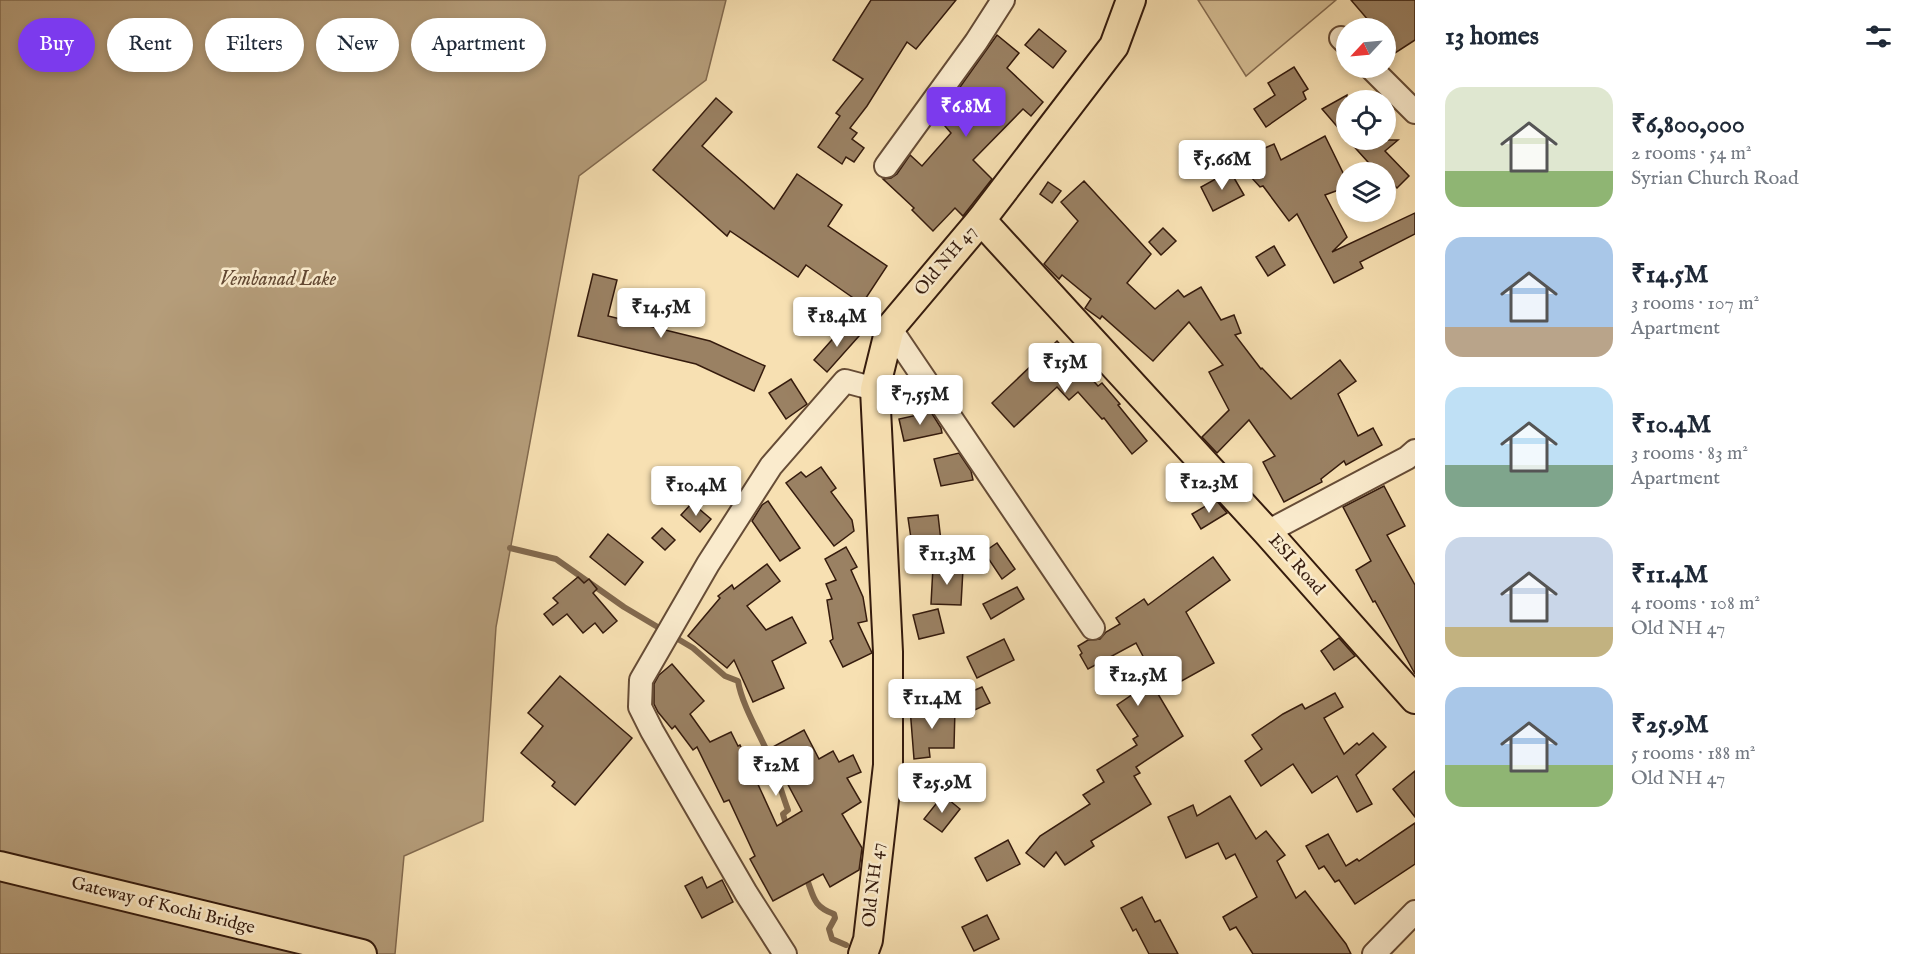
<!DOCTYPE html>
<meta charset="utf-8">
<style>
:root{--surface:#fff;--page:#f6f6f7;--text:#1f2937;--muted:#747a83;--accent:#7c3aed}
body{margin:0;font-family:"IM FELL English",serif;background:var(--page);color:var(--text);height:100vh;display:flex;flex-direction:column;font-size:22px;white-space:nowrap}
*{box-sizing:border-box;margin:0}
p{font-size:20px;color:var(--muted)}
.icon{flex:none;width:33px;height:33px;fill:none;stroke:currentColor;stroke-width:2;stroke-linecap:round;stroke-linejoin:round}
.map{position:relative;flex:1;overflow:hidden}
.panel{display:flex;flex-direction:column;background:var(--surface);width:510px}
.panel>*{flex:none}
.banner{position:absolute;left:18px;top:18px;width:570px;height:54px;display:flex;gap:12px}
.needle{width:39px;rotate:244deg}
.tools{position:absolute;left:1336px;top:18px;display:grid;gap:12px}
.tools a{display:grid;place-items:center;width:60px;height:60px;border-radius:50%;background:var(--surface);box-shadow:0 3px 9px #0003;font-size:30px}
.price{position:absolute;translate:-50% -51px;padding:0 14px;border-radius:6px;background:#fff;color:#222;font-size:20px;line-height:39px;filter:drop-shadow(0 2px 3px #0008)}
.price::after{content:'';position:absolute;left:50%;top:36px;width:18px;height:14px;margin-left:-9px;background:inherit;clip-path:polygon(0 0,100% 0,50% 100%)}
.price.selected{background:var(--accent);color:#fff}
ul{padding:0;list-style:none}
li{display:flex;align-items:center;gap:18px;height:150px;padding:0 30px}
li span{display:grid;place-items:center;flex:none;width:168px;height:120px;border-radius:18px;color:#555}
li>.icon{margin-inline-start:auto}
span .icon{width:72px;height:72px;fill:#fffc;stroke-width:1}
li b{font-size:26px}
h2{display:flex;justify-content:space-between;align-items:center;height:72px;padding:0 30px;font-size:26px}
.pill{padding:0 21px;border-radius:27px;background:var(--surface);box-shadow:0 3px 9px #0003;font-size:21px;line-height:54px}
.pill.selected{background:var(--accent);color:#fff}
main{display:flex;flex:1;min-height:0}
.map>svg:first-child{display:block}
</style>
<main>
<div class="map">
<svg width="1415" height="954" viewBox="0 0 1415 954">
<rect width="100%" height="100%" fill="#f7e0b2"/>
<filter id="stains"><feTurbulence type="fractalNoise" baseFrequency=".00333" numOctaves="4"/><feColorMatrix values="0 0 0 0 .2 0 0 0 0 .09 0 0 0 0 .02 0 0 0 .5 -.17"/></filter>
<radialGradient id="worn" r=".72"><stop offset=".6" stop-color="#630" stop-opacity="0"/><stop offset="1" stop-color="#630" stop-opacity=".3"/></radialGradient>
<polygon fill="#d6bf96" stroke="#866d52" stroke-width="1.5" points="1198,0 1336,0 1246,76"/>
<polygon fill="#b59d7a" stroke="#82694e" stroke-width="1.5" points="0,0 726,0 706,80 579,176 496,627 483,821 404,856 395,954 0,954"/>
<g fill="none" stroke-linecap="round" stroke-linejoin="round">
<g stroke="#82694e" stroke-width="6">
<path d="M 510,548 L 556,559 L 624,607 L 693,648 L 725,676 L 738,681 C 741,701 756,728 765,747 C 775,766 780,789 788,810 L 783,814 L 787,828"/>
<path d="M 806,877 C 814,896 812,906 834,914 L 835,918 L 829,929 L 832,939 L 846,945"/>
</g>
</g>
<g fill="#9a8163" stroke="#351b0d" stroke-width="1.5">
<polygon points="871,0 956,0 916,49 907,42 867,106 850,128 857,133 852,139 864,148 854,162 846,157 842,164 818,147 840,116 836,113 863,79 833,60"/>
<polygon points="1351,0 1415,0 1415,40 1392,55 1386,46 1386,28 1375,28"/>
<polygon points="1039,29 1066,51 1053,68 1025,45"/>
<polygon points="997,35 1019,53 1007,68 1043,102 1031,116 1023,109 973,160 992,179 963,216 955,208 933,231 912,210 914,208 883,179 891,178 897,174 910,155 922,166 951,133 938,118"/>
<polygon points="1294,67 1308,89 1303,92 1306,99 1266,127 1254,109 1275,95 1268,83"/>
<polygon points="1347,95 1347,138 1322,109"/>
<polygon points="716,98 732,112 702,146 774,209 797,174 842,205 828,226 887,266 862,304 806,265 798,277 730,231 727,236 653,170"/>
<polygon points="1325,136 1347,181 1347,187 1325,195 1347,237 1332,252 1415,213 1415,234 1360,262 1363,268 1334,283 1297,214 1289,221 1263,186 1260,187 1239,164 1250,158 1249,155 1274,144 1281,160"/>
<polygon points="1348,140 1398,140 1385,151 1409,176 1397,188 1386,177 1386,172 1377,172"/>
<polygon points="1230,171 1244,195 1213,211 1201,187"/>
<polygon points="1084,181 1151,254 1127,283 1155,309 1178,290 1184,297 1201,287 1221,320 1234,315 1241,333 1235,335 1261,369 1262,368 1291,399 1340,360 1356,381 1338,394 1358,436 1373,428 1382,445 1346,465 1344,461 1321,479 1322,482 1284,502 1263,462 1275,456 1249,420 1217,453 1202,437 1229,410 1209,372 1223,365 1189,322 1153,361 1102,316 1100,319 1085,308 1091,299 1062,275 1059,279 1044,264 1078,221 1061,202"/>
<polygon points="1048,182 1061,191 1052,203 1040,194"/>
<polygon points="1163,228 1176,241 1161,255 1149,242"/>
<polygon points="1274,246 1285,265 1268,276 1256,257"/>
<polygon points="593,274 617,280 608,316 710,341 765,366 754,391 696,364 578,336"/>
<polygon points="846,324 859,336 827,372 814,360"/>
<polygon points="1057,341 1098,386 1102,383 1120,404 1118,405 1147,441 1132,454 1104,418 1102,419 1078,392 1069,400 1057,387 1014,427 992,403"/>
<polygon points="791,379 807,404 786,419 769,393"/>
<polygon points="931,412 941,428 942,433 904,441 899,419"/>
<polygon points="959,453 971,471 973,480 941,486 934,459"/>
<polygon points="821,467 836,488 831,492 852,520 854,531 834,546 786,483 801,472 806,477"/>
<polygon points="1384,486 1405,526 1387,535 1415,585 1415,674 1375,601 1373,602 1356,570 1371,561 1343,507"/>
<polygon points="1216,500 1227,513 1201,529 1192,514"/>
<polygon points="768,501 800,548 780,561 752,521 762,505"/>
<polygon points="692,503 711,519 700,532 681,515"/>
<polygon points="938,515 941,541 912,545 908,518"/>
<polygon points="662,528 675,540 665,550 652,538"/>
<polygon points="608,534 643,562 625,585 590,557"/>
<polygon points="997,543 1015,569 1002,579 984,552"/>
<polygon points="846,547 857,567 851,570 863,597 867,621 858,623 872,653 843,667 830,641 833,639 827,600 832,599 826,584 836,580 825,559"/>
<polygon points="1213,557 1230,580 1186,612 1214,663 1158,694 1183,736 1136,767 1140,773 1134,776 1151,804 1091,841 1094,846 1065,865 1056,852 1044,867 1026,853 1040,836 1090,804 1083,795 1104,782 1097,770 1137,745 1133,739 1138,736 1117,705 1155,679 1136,643 1088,669 1080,655 1082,653 1078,646 1088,640 1100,639 1106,632 1120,624 1116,618 1144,599 1148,605"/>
<polygon points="767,564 780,581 747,606 766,630 792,617 806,643 772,661 784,688 753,702 734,660 727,668 688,636 720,598 718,596 732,585 734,589"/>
<polygon points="933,567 963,569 961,605 931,604"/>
<polygon points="578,577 584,583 589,579 597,589 593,593 617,621 603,633 595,623 583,633 567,614 553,625 544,614 558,603 553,598"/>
<polygon points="1017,587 1024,599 991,619 983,604"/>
<polygon points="938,609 944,633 919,639 913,615"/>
<polygon points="1339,638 1355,656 1334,670 1321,651"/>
<polygon points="1004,639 1014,660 977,678 967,657"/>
<polygon points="672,664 704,701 690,714 710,742 731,732 738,746 740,745 777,826 802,811 769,749 804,730 819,759 833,751 839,762 853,755 861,772 847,778 861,802 842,814 862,848 859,870 830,887 823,874 773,901 750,859 755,856 729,800 724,802 697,747 693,750 675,726 672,729 658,712 654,704 654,684 659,675"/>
<polygon points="560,676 632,738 575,805 552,786 555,782 521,753 543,726 528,713"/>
<polygon points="982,687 990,703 968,713 961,696"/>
<polygon points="1335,693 1343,707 1324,718 1344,754 1357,743 1359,745 1373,733 1386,747 1356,775 1372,804 1357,812 1337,776 1312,793 1293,764 1261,786 1245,761 1262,749 1252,735 1283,714 1302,704 1305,709"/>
<polygon points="924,707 955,708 954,748 929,748 930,757 914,759 910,708"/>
<polygon points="1415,771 1415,817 1393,789"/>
<polygon points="943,795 960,809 942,832 924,819"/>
<polygon points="1230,796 1256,839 1266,831 1285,855 1277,861 1296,898 1305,891 1346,944 1351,954 1253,954 1236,927 1230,930 1223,917 1257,897 1235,854 1226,859 1218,843 1186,858 1168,817 1193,805 1197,816"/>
<polygon points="1415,823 1415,864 1355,904 1339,880 1335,882 1324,866 1319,869 1306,846 1328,834 1346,866 1357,859 1359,861"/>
<polygon points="1008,840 1020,864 987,881 975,858"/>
<polygon points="702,877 707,888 722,880 733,902 702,918 685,886"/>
<polygon points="1142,897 1155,922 1160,920 1178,954 1149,954 1136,929 1133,931 1121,908"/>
<polygon points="987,915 999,939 974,951 962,927"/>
</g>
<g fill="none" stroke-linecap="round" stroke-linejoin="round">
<defs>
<g id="minor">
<polyline points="1341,38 1347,44"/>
<polyline points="1371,68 1415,112"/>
<polyline points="886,166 976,42 1003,0"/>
<polyline points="890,328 1093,628"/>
<polyline points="1267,532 1407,458 1415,451"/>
<polyline points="785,954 746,893 652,731 640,707 641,680 708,564 771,466 845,381 875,389"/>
<polyline points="1374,954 1415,912"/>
</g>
<g id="major">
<polyline points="981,220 1267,532 1415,699"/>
<polyline points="0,866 362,954"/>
<polyline points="863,954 868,940 888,765 888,652 875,389 890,328 981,220 1114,46 1131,0"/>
</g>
</defs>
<use href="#minor" stroke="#664c36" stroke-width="26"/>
<use href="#major" stroke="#351b0d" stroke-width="32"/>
<use href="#minor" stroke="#faebcd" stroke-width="22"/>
<use href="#major" stroke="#f7e0b2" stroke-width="28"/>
</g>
<g text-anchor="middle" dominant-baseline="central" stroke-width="5" stroke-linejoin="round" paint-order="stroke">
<g font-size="18" fill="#351b0d" stroke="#faebcd">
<text transform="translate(946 261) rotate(-50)">Old NH 47</text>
<text transform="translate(1296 565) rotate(48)">ESI Road</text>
<text transform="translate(874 885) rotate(-84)">Old NH 47</text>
<text transform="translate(163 906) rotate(14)">Gateway of Kochi Bridge</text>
</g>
<g font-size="20" font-style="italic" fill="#624833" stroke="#faebcd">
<text x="278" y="279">Vembanad Lake</text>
</g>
</g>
<rect width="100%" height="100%" filter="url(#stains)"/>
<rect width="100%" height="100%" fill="url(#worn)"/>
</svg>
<div class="tools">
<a><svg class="needle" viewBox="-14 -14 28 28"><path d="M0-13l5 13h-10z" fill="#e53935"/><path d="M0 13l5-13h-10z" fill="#747a83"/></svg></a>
<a><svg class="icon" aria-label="locate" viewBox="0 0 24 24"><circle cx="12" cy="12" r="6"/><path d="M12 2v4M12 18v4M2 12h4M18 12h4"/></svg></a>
<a><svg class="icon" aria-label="layers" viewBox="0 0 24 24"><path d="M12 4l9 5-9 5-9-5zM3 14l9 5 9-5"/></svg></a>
</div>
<b class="price selected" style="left:966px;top:138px">₹6.8M</b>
<b class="price" style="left:1222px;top:191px">₹5.66M</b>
<b class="price" style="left:661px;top:339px">₹14.5M</b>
<b class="price" style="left:837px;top:348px">₹18.4M</b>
<b class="price" style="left:1065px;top:394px">₹15M</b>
<b class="price" style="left:920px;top:426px">₹7.55M</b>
<b class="price" style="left:1209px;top:514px">₹12.3M</b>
<b class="price" style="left:696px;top:517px">₹10.4M</b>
<b class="price" style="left:947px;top:586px">₹11.3M</b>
<b class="price" style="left:1138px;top:707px">₹12.5M</b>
<b class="price" style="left:932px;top:730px">₹11.4M</b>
<b class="price" style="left:776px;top:797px">₹12M</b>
<b class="price" style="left:942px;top:814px">₹25.9M</b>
<div class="banner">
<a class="pill selected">Buy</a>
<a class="pill">Rent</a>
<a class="pill">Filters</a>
<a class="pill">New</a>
<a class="pill">Apartment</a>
</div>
</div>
<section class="panel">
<h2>13 homes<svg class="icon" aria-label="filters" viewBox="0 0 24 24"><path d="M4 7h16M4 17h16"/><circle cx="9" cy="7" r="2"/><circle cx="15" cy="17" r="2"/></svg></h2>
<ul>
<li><span style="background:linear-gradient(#dfe7d0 70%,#8fb573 0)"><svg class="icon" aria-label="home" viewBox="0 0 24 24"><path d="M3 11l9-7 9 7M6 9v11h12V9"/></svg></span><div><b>₹6,800,000</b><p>2 rooms · 54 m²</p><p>Syrian Church Road</p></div></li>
<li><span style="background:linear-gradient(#a9c7e8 75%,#b9a48a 0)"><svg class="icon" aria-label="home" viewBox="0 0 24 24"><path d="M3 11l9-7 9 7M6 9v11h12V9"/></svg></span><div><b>₹14.5M</b><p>3 rooms · 107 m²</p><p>Apartment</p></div></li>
<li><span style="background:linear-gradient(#bfe0f5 65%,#7fa58c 0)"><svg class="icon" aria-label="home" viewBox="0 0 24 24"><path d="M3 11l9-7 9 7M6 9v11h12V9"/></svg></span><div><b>₹10.4M</b><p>3 rooms · 83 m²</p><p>Apartment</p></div></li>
<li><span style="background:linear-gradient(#c9d6e8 75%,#c2b280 0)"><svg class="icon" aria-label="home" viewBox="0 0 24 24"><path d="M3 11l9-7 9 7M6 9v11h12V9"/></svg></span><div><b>₹11.4M</b><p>4 rooms · 108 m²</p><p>Old NH 47</p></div></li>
<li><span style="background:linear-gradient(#a9c7e8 65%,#8fb573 0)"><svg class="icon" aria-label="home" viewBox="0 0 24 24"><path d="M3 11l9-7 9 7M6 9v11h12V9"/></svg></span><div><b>₹25.9M</b><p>5 rooms · 188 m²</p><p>Old NH 47</p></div></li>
</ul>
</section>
</main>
